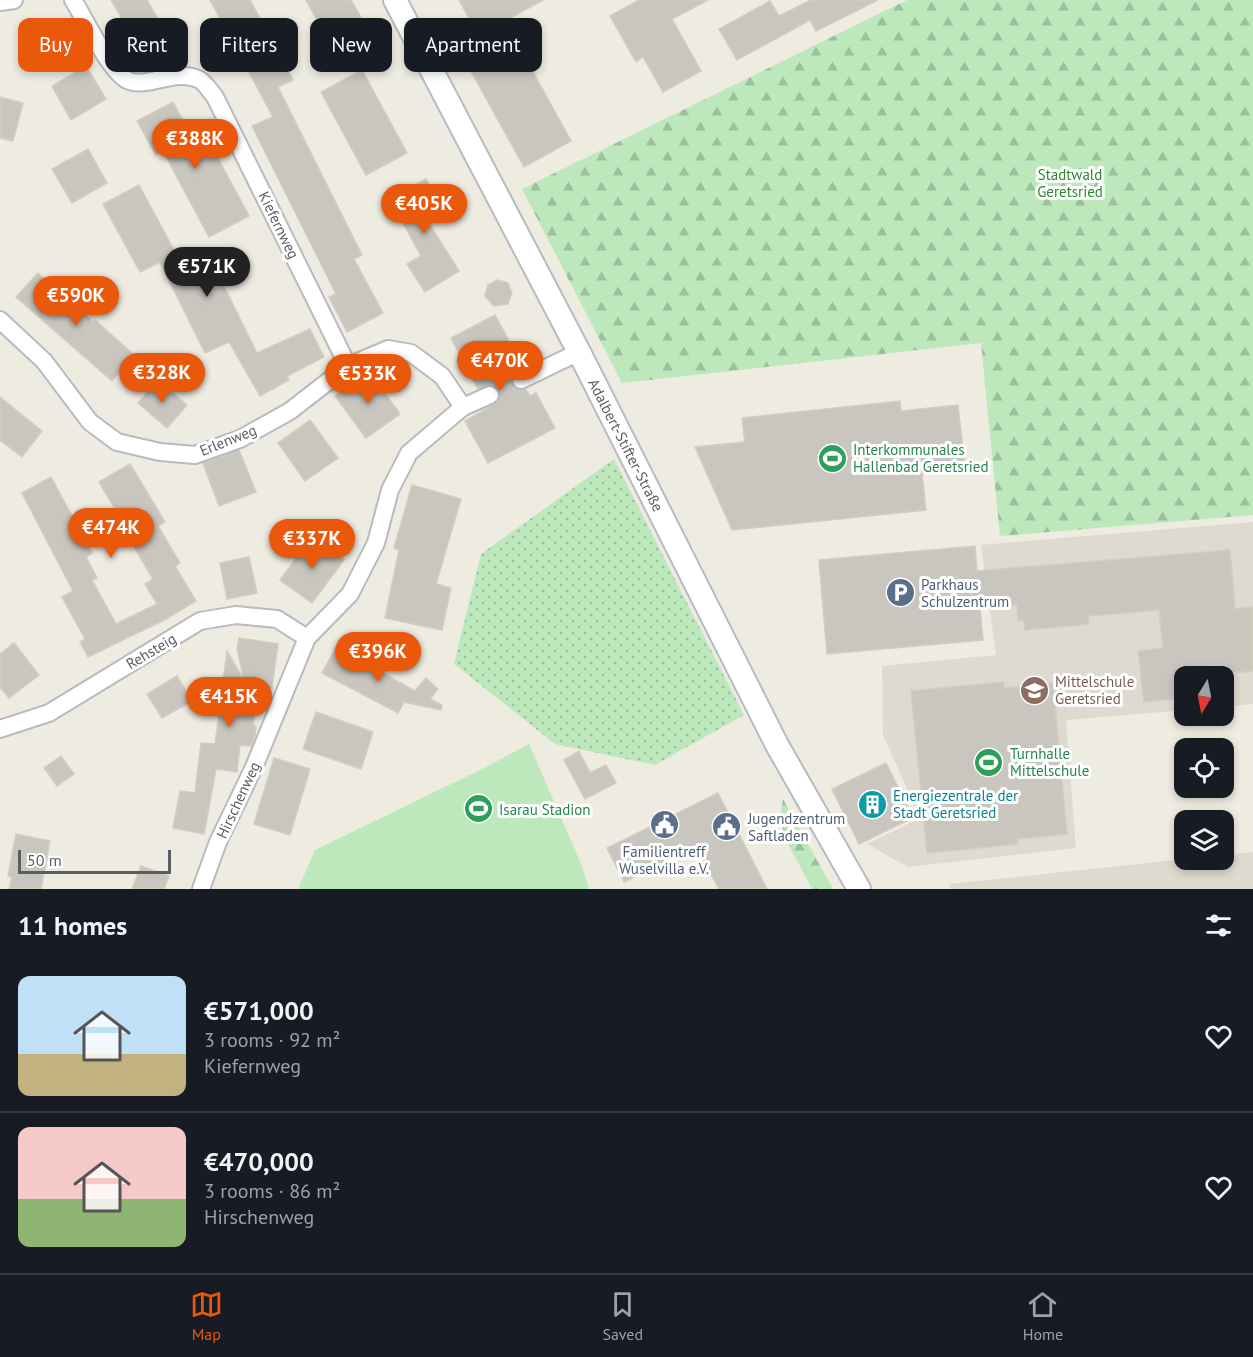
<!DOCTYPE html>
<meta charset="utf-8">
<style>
:root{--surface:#171b24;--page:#242831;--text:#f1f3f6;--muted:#9ea1a6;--line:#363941;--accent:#ea580c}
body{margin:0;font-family:"PT Sans",sans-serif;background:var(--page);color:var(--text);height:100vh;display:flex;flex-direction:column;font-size:22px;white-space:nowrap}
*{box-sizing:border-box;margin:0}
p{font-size:20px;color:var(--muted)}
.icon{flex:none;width:33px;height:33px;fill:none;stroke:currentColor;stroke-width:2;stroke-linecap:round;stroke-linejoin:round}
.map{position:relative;height:889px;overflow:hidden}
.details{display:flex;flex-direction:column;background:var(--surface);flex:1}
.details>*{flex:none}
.banner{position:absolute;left:18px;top:18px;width:600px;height:54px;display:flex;gap:12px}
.needle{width:39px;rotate:190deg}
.fabs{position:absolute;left:1174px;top:666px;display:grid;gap:12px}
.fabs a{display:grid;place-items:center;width:60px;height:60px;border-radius:12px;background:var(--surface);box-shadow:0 3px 9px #0003;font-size:30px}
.scale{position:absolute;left:18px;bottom:15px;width:153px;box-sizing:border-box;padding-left:6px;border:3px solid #5a5e64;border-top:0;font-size:16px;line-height:21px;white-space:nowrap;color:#5a5e64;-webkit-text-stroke:4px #fff;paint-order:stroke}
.price{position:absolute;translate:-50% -51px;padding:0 14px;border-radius:21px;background:var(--accent);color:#fff;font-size:20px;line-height:39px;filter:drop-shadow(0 2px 3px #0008)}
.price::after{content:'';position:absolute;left:50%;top:36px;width:18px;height:14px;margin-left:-9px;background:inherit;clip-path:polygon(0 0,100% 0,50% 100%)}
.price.active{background:#222;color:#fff}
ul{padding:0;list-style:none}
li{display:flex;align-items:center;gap:18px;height:150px;padding:0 18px}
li+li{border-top:2px solid var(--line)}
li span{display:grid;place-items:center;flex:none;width:168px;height:120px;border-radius:12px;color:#555}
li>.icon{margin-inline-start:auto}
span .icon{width:72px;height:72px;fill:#fffc;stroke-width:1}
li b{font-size:26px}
h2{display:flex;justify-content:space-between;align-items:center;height:72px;padding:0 18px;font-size:26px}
.chip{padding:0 21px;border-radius:12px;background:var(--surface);box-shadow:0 3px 9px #0003;font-size:21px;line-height:54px}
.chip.active{background:var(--accent);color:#fff}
.menu{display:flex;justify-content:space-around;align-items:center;height:84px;border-top:2px solid var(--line);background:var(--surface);font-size:16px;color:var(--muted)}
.menu a{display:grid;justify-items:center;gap:3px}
.menu .active{color:var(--accent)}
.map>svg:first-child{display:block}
</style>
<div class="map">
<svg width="1253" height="889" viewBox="0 0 1253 889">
<defs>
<pattern id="forest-firs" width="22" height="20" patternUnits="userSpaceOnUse" patternTransform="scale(1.5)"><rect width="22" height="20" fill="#bce8bc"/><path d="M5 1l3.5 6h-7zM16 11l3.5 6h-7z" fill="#9cbf9c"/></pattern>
<pattern id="park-dots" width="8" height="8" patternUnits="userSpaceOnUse" patternTransform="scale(1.5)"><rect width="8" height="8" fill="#bce8bc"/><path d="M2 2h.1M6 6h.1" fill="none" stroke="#9cbf9c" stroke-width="1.8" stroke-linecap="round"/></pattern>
</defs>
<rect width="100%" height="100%" fill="#eeebe1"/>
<g fill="#dedad0">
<polygon points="1253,522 1253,704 1224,707 1224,676 1185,676 1185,710 1066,720 1076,848 908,867 867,844 920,818 883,735 882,666 996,655 981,545"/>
<polygon points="1253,852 1253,889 951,889 949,884 1185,859 1224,860 1224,855"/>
</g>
<polygon fill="#bce8bc" points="529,744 582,866 589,889 298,889 315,850 484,768"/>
<g fill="url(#forest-firs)">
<polygon points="907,0 1253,0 1253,515 1000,536 981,343 622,383 522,189"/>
<polygon points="783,799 833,889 812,889 786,840 780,819"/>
</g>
<polygon fill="url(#park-dots)" points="614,459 744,715 655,765 555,744 454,664 481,554"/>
<g fill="#c9c6bf" stroke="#d3cdbf" stroke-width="1.5">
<polygon points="111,0 147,0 177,51 150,67"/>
<polygon points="210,0 250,0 293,80 278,87 362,255 354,259 383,313 347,332 329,297 336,294 252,126 273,117"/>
<polygon points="306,0 351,0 368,30 332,48"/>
<polygon points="459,0 543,0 505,21 571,141 524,167 461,53 482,42"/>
<polygon points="639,0 708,0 672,19 701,71 663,92 643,57 636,62 610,16"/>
<polygon points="811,0 878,0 816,31 810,20 737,60 719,29 770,1 779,16"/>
<polygon points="86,66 106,99 71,120 52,86"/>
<polygon points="362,70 407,153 366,175 321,92"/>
<polygon points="0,97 23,103 13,141 0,138"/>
<polygon points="173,102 200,153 212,147 249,216 209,237 163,151 156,155 137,121"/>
<polygon points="88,149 107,183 72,203 52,169"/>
<polygon points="426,179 444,213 428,222 459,271 425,292 407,264 421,256 390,199"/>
<polygon points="139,185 188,276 213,264 257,353 310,329 324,357 287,376 289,380 260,396 229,342 205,353 160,262 140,272 103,204"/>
<polygon points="38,273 93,322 95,320 134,355 112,381 16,297"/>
<polygon points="497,280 508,283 512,293 508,304 494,306 485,296 488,285"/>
<polygon points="495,315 522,365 515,369 516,371 512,375 512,385 520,390 526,389 530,396 536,393 555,428 488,463 465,421 498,402 500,391 492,385 478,389 451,338"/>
<polygon points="369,371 400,414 366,438 335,396"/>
<polygon points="158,380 187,405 167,428 138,403"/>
<polygon points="0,397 42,431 22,457 0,440"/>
<polygon points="900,401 901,411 958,405 965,469 922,474 926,510 732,530 695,447 745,442 742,418"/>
<polygon points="310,420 338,458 305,481 278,443"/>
<polygon points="239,450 256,492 219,506 203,463"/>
<polygon points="130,464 165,522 158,526 180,563 175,566 196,601 166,619 88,657 80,642 85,639 62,597 73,591 22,493 51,477 92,553 86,557 97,578 92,580 116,624 157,604 145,584 153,579 131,542 134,541 99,482"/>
<polygon points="412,485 461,499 436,584 451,588 442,630 385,618 399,550 394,548"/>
<polygon points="312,536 344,560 312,603 280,580"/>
<polygon points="975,546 977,571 1230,550 1235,609 1253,607 1253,671 1220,674 1219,665 1179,669 1182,698 1144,702 1138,651 1163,648 1159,610 1088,616 1089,624 1025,630 1024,620 1018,621 1017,605 980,608 983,640 827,654 819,560"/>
<polygon points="249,557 257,593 227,599 220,563"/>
<polygon points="239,638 278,644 272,688 258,686 253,725 256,726 255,736 251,746 240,745 237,772 216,769 204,834 173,828 180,791 195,793 201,743 215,744 227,651 244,680 237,649"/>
<polygon points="14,643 39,675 9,698 0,687 0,654"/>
<polygon points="336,647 415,691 426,678 438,689 430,699 442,705 441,710 404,702 398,713 322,673"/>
<polygon points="177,676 192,701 162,718 147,694"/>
<polygon points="1004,682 1004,688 1053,683 1067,834 1017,839 1018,844 927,853 911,691"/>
<polygon points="316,712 373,732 361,769 303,749"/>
<polygon points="579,751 590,773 606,765 616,783 585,799 564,760"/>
<polygon points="61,756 74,774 57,786 44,768"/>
<polygon points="274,758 310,769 290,835 254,824"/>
<polygon points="886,763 913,818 859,844 832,789"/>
<polygon points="718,793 767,889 719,889 696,846 624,882 607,848"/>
<polygon points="16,834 50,841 41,889 9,889 12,877 8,876"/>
<polygon points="141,866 169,876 164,889 132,889"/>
</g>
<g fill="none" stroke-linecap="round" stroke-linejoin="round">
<polyline stroke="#c9c8c2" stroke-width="16" stroke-dasharray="16 8" stroke-linecap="butt" points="490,395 521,380"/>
<defs>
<g id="street">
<path d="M 73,0 C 85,19 109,70 127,80 C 146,90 176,67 200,80 C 205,83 211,92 215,97 L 348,366"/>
<polyline points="0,2 14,0"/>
<polyline points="0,320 44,361 90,422 117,442 160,452 195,455 240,439 290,411 348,366 388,349 411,353 442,376 463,407"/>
<polyline points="521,380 579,352"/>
<polyline points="0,729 49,713 200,621 236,615 277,619 307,638"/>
<polyline points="201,889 218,842 254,767 307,638 350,594 376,543 390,490 409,453 463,407 490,395"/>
</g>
<polyline id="secondary" points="395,0 579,352 777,745 859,889"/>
</defs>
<use href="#street" stroke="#b7babf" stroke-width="20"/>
<use href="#secondary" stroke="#b7bbc1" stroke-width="26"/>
<use href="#street" stroke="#fff" stroke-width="16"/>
<use href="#secondary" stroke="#fff" stroke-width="22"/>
</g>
<defs>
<symbol id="stadium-disc" viewBox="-11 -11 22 22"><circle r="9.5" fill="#2e9e5b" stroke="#fff"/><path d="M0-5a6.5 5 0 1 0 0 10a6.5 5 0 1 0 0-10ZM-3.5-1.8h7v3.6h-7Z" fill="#fff"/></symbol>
<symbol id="parking-disc" viewBox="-11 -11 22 22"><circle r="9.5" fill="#5c6f8a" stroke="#fff"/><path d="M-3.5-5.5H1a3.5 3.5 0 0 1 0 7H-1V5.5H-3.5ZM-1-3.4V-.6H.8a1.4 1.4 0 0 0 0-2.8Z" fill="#fff"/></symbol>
<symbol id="school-disc" viewBox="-11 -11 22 22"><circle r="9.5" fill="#8d6e63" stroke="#fff"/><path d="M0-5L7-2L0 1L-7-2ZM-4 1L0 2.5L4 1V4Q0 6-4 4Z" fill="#fff"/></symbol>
<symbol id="building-disc" viewBox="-11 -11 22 22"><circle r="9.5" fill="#0f9aa8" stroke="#fff"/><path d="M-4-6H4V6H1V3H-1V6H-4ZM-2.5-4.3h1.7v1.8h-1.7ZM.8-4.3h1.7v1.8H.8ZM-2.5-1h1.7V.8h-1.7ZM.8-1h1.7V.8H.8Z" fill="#fff"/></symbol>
<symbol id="civic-disc" viewBox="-11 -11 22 22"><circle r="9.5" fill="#5c6f8a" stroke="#fff"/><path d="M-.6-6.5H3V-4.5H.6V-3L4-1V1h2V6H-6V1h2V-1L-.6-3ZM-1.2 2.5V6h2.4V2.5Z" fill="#fff"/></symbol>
</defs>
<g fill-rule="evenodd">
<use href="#stadium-disc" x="816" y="442" width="33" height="33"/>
<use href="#parking-disc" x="884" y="576" width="33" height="33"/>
<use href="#school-disc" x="1018" y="674" width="33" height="33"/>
<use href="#stadium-disc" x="972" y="746" width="33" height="33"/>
<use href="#building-disc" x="856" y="788" width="33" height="33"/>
<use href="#stadium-disc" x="462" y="792" width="33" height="33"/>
<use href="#civic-disc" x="648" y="808" width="33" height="33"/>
<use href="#civic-disc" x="710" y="810" width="33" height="33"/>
</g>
<g text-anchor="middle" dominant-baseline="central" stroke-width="6" stroke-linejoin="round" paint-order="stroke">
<g font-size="15" fill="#2e8731" stroke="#fff">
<text x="1070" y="174">Stadtwald<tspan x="1070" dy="17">Geretsried</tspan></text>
</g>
<g font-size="15" fill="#5a5e64" stroke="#fff">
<text transform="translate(279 225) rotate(64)">Kiefernweg</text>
<text transform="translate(228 440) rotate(-22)">Erlenweg</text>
<text transform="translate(626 445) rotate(63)">Adalbert-Stifter-Straße</text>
<text transform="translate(151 651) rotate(-31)">Rehsteig</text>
<text transform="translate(238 800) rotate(-65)">Hirschenweg</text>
</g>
<g font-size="15" fill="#27864d" stroke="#fff" text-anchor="start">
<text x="853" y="449">Interkommunales<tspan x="853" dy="17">Hallenbad Geretsried</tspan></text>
<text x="1010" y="753">Turnhalle<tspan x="1010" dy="17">Mittelschule</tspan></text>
<text x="499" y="809">Isarau Stadion</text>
</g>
<g font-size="15" fill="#4e5e75" stroke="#fff" text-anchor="start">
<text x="921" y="584">Parkhaus<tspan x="921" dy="17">Schulzentrum</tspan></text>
<text x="748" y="818">Jugendzentrum<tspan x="748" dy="17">Saftladen</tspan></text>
<text x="664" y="851" text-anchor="middle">Familientreff<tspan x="664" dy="17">Wuselvilla e.V.</tspan></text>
</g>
<g font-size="15" fill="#785e54" stroke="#fff" text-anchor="start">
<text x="1055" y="681">Mittelschule<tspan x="1055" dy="17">Geretsried</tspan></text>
</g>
<g font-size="15" fill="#0d838f" stroke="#fff" text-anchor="start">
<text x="893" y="795">Energiezentrale der<tspan x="893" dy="17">Stadt Geretsried</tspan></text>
</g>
</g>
</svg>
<div class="fabs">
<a><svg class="needle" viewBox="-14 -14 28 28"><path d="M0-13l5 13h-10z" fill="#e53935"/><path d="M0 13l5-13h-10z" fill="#9ea1a6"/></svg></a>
<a><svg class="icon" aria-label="locate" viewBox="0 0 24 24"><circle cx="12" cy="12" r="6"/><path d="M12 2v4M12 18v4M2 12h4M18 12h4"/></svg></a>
<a><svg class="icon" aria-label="layers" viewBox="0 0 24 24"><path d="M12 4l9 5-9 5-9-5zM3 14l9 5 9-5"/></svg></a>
</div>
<div class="scale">50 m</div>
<b class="price" style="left:195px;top:170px">€388K</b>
<b class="price" style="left:424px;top:235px">€405K</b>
<b class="price active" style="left:207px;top:298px">€571K</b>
<b class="price" style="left:76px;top:327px">€590K</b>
<b class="price" style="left:500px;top:392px">€470K</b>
<b class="price" style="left:162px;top:404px">€328K</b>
<b class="price" style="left:368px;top:405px">€533K</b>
<b class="price" style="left:111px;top:559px">€474K</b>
<b class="price" style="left:312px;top:570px">€337K</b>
<b class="price" style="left:378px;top:683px">€396K</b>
<b class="price" style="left:229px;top:728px">€415K</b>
<div class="banner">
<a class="chip active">Buy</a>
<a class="chip">Rent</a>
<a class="chip">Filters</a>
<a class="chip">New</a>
<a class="chip">Apartment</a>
</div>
</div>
<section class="details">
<h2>11 homes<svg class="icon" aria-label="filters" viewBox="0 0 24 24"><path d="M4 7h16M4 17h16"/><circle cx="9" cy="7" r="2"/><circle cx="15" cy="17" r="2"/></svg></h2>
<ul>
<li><span style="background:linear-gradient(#bfe0f5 65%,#c2b280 0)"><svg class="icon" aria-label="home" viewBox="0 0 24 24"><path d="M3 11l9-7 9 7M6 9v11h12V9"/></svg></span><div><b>€571,000</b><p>3 rooms · 92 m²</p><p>Kiefernweg</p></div><svg class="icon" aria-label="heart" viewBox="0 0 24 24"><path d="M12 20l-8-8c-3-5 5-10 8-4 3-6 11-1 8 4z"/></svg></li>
<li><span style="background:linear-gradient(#f6c9c9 60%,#8fb573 0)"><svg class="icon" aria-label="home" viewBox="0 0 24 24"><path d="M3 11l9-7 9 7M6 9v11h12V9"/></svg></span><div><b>€470,000</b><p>3 rooms · 86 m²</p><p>Hirschenweg</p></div><svg class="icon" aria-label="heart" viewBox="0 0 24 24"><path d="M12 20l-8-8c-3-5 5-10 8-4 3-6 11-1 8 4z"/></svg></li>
</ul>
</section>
<nav class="menu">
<a class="active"><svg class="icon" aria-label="map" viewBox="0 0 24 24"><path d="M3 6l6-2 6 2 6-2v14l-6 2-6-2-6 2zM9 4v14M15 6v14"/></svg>Map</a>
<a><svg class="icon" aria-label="saved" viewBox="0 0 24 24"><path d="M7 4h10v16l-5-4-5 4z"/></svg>Saved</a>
<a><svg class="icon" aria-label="home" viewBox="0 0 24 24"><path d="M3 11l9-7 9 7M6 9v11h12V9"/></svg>Home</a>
</nav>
